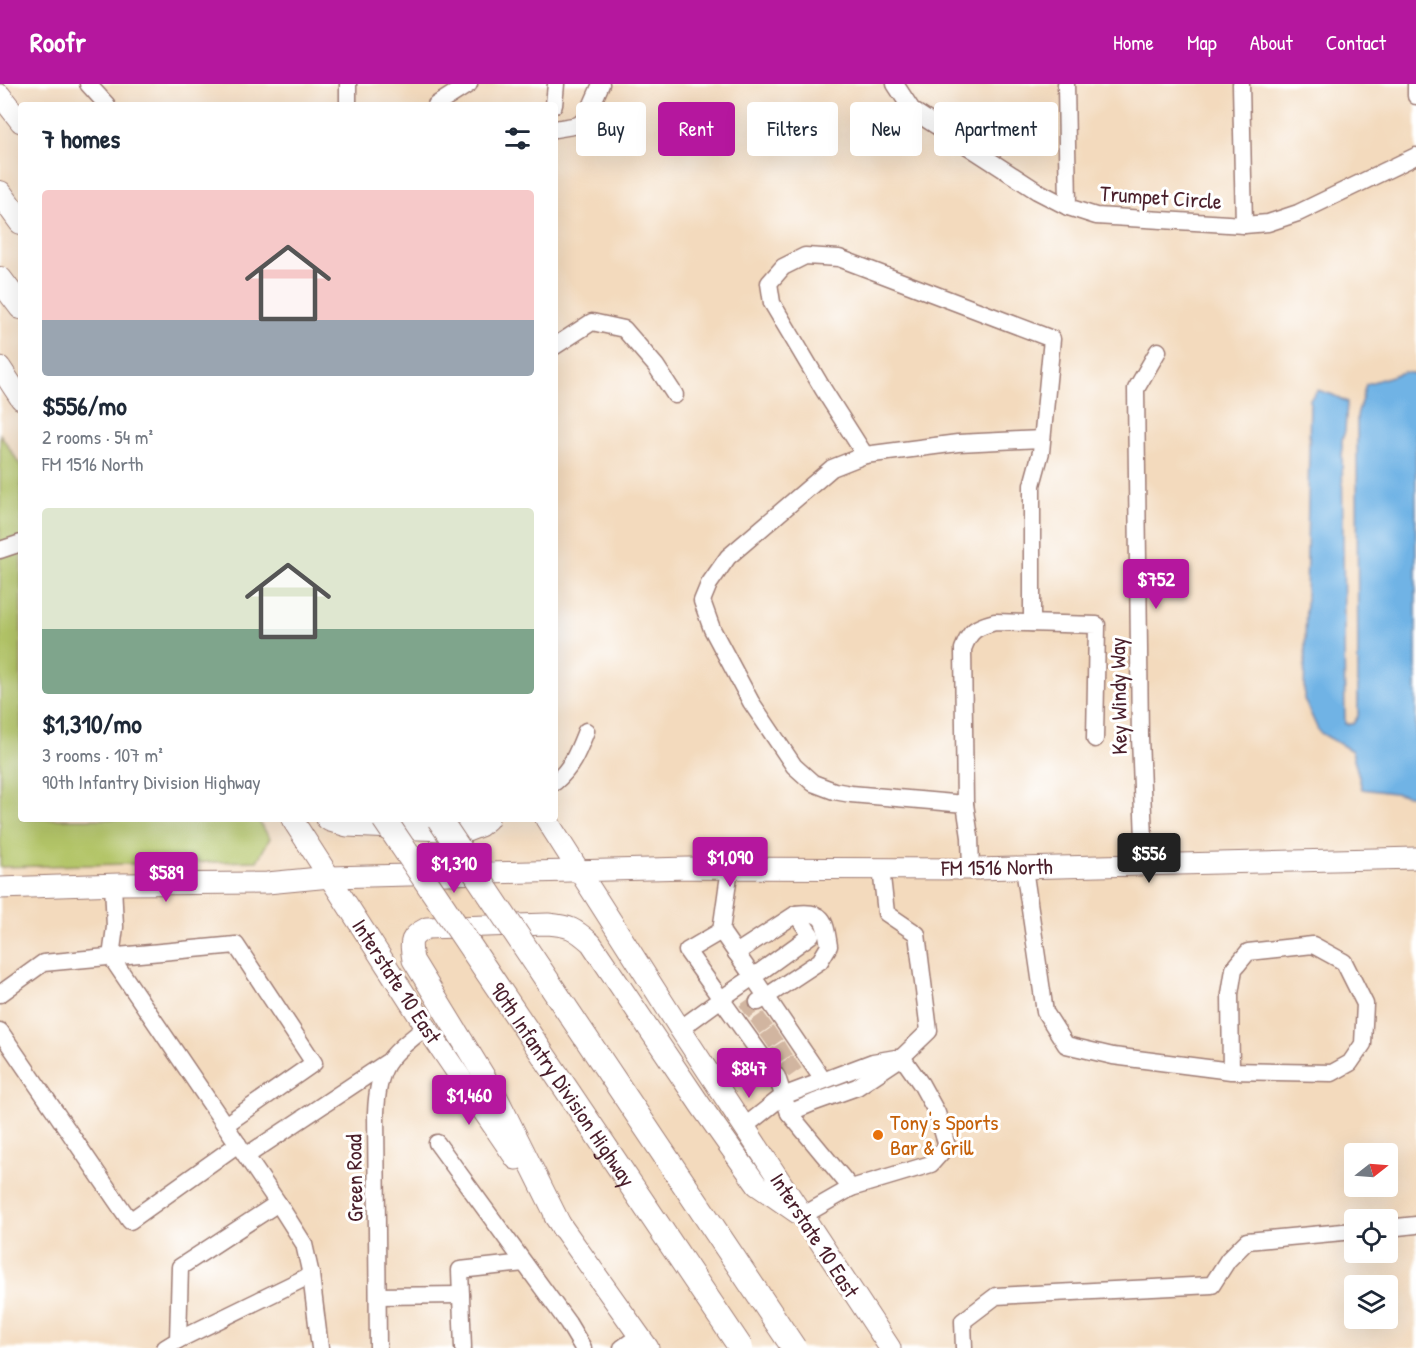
<!DOCTYPE html>
<meta charset="utf-8">
<style>
:root{--surface:#fff;--page:#f2f2f3;--text:#1f2937;--muted:#747a83;--accent:#b5179e}
body{margin:0;font-family:"Patrick Hand",sans-serif;background:var(--page);color:var(--text);height:100vh;display:flex;flex-direction:column;font-size:22px;white-space:nowrap}
*{box-sizing:border-box;margin:0}
p{font-size:20px;color:var(--muted)}
.icon{flex:none;width:33px;height:33px;fill:none;stroke:currentColor;stroke-width:2;stroke-linecap:round;stroke-linejoin:round}
.map{position:relative;flex:1;overflow:hidden}
.panel{position:absolute;left:18px;top:18px;width:540px;height:720px;display:flex;flex-direction:column;background:var(--surface);border-radius:6px;box-shadow:0 6px 24px #0002}
.panel>*{flex:none}
.hud{position:absolute;left:576px;top:18px;width:570px;height:54px;display:flex;gap:12px}
.needle{width:39px;rotate:73deg}
.controls{position:absolute;left:1344px;top:1059px;display:grid;gap:12px}
.controls a{display:grid;place-items:center;width:54px;height:54px;border-radius:6px;background:var(--surface);box-shadow:0 6px 24px #0002;font-size:30px}
.price{position:absolute;translate:-50% -51px;padding:0 14px;border-radius:6px;background:var(--accent);color:#fff;font-size:20px;line-height:39px;filter:drop-shadow(0 2px 3px #0008)}
.price::after{content:'';position:absolute;left:50%;top:36px;width:18px;height:14px;margin-left:-9px;background:inherit;clip-path:polygon(0 0,100% 0,50% 100%)}
.price.current{background:#222;color:#fff}
ul{padding:0;list-style:none}
li{display:grid;align-content:center;gap:12px;height:318px;padding:0 24px}
li span{display:grid;place-items:center;height:186px;border-radius:6px;color:#555}
li>.icon{margin-inline-start:auto}
span .icon{width:108px;height:108px;fill:#fffc;stroke-width:1}
li b{font-size:26px}
h2{display:flex;justify-content:space-between;align-items:center;height:72px;padding:0 24px;font-size:26px}
.chip{padding:0 21px;border-radius:6px;background:var(--surface);box-shadow:0 6px 24px #0002;font-size:21px;line-height:54px}
.chip.current{background:var(--accent);color:#fff}
header{display:flex;align-items:center;gap:36px;box-sizing:border-box;height:84px;padding:0 30px;background:var(--accent);color:#fff}
header strong{font-size:28px}
nav{display:flex;gap:33px;margin-inline-start:auto;font-size:21px}
.map>svg:first-child{display:block}
</style>
<header>
<strong>Roofr</strong>
<nav><a>Home</a><a>Map</a><a>About</a><a>Contact</a></nav>
</header>
<div class="map">
<svg width="1416" height="1264" viewBox="0 0 1416 1264">
<rect width="100%" height="100%" fill="#fff"/>
<filter id="ink" filterUnits="userSpaceOnUse"><feTurbulence type="fractalNoise" baseFrequency=".0167" numOctaves="2"/><feDisplacementMap in="SourceGraphic" scale="12" xChannelSelector="R" yChannelSelector="G"/><feConvolveMatrix kernelMatrix="1 2 1 2 8 2 1 2 1" color-interpolation-filters="sRGB"/></filter>
<filter id="wash" filterUnits="userSpaceOnUse"><feTurbulence type="fractalNoise" baseFrequency=".008" numOctaves="4" result="noise"/><feDisplacementMap in="SourceGraphic" scale="24" xChannelSelector="R" yChannelSelector="G"/><feGaussianBlur stdDeviation="1.35" result="paint"/><feColorMatrix in="noise" values="0 0 0 0 0 0 0 0 0 0 0 0 0 0 0 0 0 1.4 0 .05"/><feComposite in="paint" operator="in"/></filter>
<g filter="url(#wash)">
<rect width="100%" height="100%" fill="#f3dabd"/>
<polygon fill="#b3c568" stroke="#7e724a" stroke-width="1.5" points="0,350 21,382 21,735 257,735 270,754 257,777 0,783"/>
<polygon fill="#6fb3e5" stroke="#5c6988" stroke-width="1.5" points="1404,288 1416,290 1416,712 1362,705 1352,667 1319,648 1304,615 1310,315 1318,306 1333,311 1347,318 1345,347 1342,356 1345,640 1353,640 1358,632 1357,332 1366,300"/>
</g>
<g filter="url(#ink)">
<g fill="none" stroke-linecap="round" stroke-linejoin="round">
<g stroke="#d1b5a0" stroke-width="16" stroke-dasharray="16 8" stroke-linecap="butt">
<polyline points="744,928 758,918"/>
<polyline points="755,944 769,934"/>
<polyline points="765,958 779,948"/>
<polyline points="774,972 789,963"/>
<polyline points="784,987 798,977"/>
</g>
<defs>
<g id="minor">
<polyline points="88,0 107,21"/>
<polyline points="348,0 348,21"/>
<polyline points="895,0 912,26 1037,107 1068,123 1096,132 1244,141 1268,139 1298,129 1416,72"/>
<polyline points="1066,0 1068,123"/>
<polyline points="1241,0 1244,141"/>
<polyline points="1416,0 1416,12"/>
<polyline points="436,21 469,0"/>
<polyline points="554,21 556,0"/>
<polyline points="555,45 579,41 586,34 601,0"/>
<polyline points="555,262 592,238 624,245 656,282 675,311"/>
<polyline points="865,371 823,305 772,219 769,199 783,183 805,172 839,174 1052,255 1041,368 1032,401 1032,539"/>
<polyline points="0,466 21,459"/>
<path d="M 555,698 C 572,684 578,667 586,647"/>
<polyline points="965,720 851,710 834,707 813,699 794,682 751,618 712,545 702,517 709,500 728,473 832,384 865,371 958,359 1042,355"/>
<polyline points="1145,781 1140,653 1136,305 1158,267"/>
<polyline points="1024,784 1045,928 1066,961 1113,972 1231,987 1332,989 1350,979 1363,960 1365,920 1344,878 1313,861 1248,868 1234,885 1230,910 1231,987"/>
<path d="M 971,785 L 970,753 L 965,720 L 963,565 C 970,546 976,543 995,538 L 1097,541 L 1095,655"/>
<polyline points="113,800 115,843 111,873 246,1072 386,979"/>
<polyline points="721,847 753,893 721,915 777,993 789,1029 851,1104 802,1132"/>
<polyline points="736,869 796,830 811,851 753,893 823,996"/>
<polyline points="0,910 43,879 236,861 314,979 225,1041"/>
<path d="M 758,918 L 820,877 L 829,862 C 825,838 825,826 796,830"/>
<polyline points="680,945 721,915 687,867 721,847 730,784"/>
<polyline points="0,947 130,1137 238,1060"/>
<polyline points="789,1029 815,1018 857,1003 902,973 929,947 917,850 886,829 881,784"/>
<polyline points="744,1043 783,1012 873,978 896,974"/>
<polyline points="437,1059 568,1239 583,1264"/>
<polyline points="246,1072 278,1119 304,1160 311,1191 320,1264"/>
<polyline points="851,1104 931,1080 947,1062 937,1029 921,1000 902,973"/>
<polyline points="1388,1144 1416,1141"/>
<polyline points="378,1212 461,1211"/>
<polyline points="178,1256 311,1191"/>
<polyline points="165,1264 178,1256 180,1183 278,1119"/>
<path d="M 378,1264 L 376,1029 C 378,979 389,973 426,943"/>
<polyline points="463,1264 460,1186 524,1179"/>
<polyline points="622,1264 639,1252"/>
<polyline points="964,1264 963,1237 996,1212 1212,1201 1228,1176 1247,1157 1354,1147"/>
</g>
<g id="major">
<polyline points="0,11 21,38"/>
<polyline points="0,283 21,315"/>
<polyline points="292,735 426,943 516,1075"/>
<polyline points="327,735 330,737 347,742 467,747 480,742 488,735"/>
<polyline points="546,735 680,945 890,1264"/>
<polyline points="0,804 119,800 267,799 330,793 689,784 975,785 1416,774"/>
<polyline points="555,1133 648,1264"/>
<path d="M 562,1144 L 497,1013 L 413,876 C 410,857 409,853 427,844 L 548,840 C 570,842 574,844 591,859 L 701,1022 L 757,1101 L 802,1132"/>
</g>
<g id="highway">
<polyline points="0,109 21,138"/>
<polyline points="0,195 21,223"/>
</g>
</defs>
<use href="#minor" stroke="#9e7c74" stroke-width="19"/>
<use href="#major" stroke="#9e7c74" stroke-width="23"/>
<use href="#highway" stroke="#9e7c74" stroke-width="26"/>
<use href="#minor" stroke="#fff" stroke-width="16"/>
<use href="#major" stroke="#fff" stroke-width="21"/>
<use href="#highway" stroke="#fff" stroke-width="24"/>
<defs>
<g id="highway-bridge">
<path id="s1" d="M 384,735 L 741,1264"/>
<polyline points="439,735 794,1264"/>
</g>
</defs>
<use href="#highway-bridge" stroke="#9e7c74" stroke-width="26" stroke-linecap="butt"/>
<use href="#highway-bridge" stroke="#fff" stroke-width="24"/>
</g>
</g>
<circle fill="#e8710a" stroke="#fff" stroke-width="2" cx="878" cy="1051" r="6"/>
<g text-anchor="middle" dominant-baseline="central" stroke-width="6" stroke-linejoin="round" paint-order="stroke">
<g font-size="22" fill="#4a1f2b" stroke="#fff">
<text transform="translate(1161 113) rotate(4)">Trumpet Circle</text>
<text transform="translate(1118 612) rotate(-91)">Key Windy Way</text>
<text transform="translate(997 783) rotate(-1)">FM 1516 North</text>
<text transform="translate(397 897) rotate(57)">Interstate 10 East</text>
<text stroke="none"><textPath href="#s1" startOffset="320">90th Infantry Division Highway</textPath></text>
<text transform="translate(354 1094) rotate(-91)">Green Road</text>
<text transform="translate(815 1151) rotate(57)">Interstate 10 East</text>
</g>
<g font-size="22" fill="#c56008" stroke="#fff" text-anchor="start">
<text x="890" y="1038">Tony's Sports<tspan x="890" dy="25">Bar &amp; Grill</tspan></text>
</g>
</g>
</svg>
<div class="controls">
<a><svg class="needle" viewBox="-14 -14 28 28"><path d="M0-13l5 13h-10z" fill="#e53935"/><path d="M0 13l5-13h-10z" fill="#747a83"/></svg></a>
<a><svg class="icon" aria-label="locate" viewBox="0 0 24 24"><circle cx="12" cy="12" r="6"/><path d="M12 2v4M12 18v4M2 12h4M18 12h4"/></svg></a>
<a><svg class="icon" aria-label="layers" viewBox="0 0 24 24"><path d="M12 4l9 5-9 5-9-5zM3 14l9 5 9-5"/></svg></a>
</div>
<b class="price" style="left:1156px;top:526px">$752</b>
<b class="price current" style="left:1149px;top:800px">$556</b>
<b class="price" style="left:730px;top:804px">$1,090</b>
<b class="price" style="left:454px;top:810px">$1,310</b>
<b class="price" style="left:166px;top:819px">$589</b>
<b class="price" style="left:749px;top:1015px">$847</b>
<b class="price" style="left:469px;top:1042px">$1,460</b>
<div class="hud">
<a class="chip">Buy</a>
<a class="chip current">Rent</a>
<a class="chip">Filters</a>
<a class="chip">New</a>
<a class="chip">Apartment</a>
</div>
<section class="panel">
<h2>7 homes<svg class="icon" aria-label="filters" viewBox="0 0 24 24"><path d="M4 7h16M4 17h16"/><circle cx="9" cy="7" r="2"/><circle cx="15" cy="17" r="2"/></svg></h2>
<ul>
<li><span style="background:linear-gradient(#f6c9c9 70%,#9aa5b1 0)"><svg class="icon" aria-label="home" viewBox="0 0 24 24"><path d="M3 11l9-7 9 7M6 9v11h12V9"/></svg></span><div><b>$556/mo</b><p>2 rooms · 54 m²</p><p>FM 1516 North</p></div></li>
<li><span style="background:linear-gradient(#dfe7d0 65%,#7fa58c 0)"><svg class="icon" aria-label="home" viewBox="0 0 24 24"><path d="M3 11l9-7 9 7M6 9v11h12V9"/></svg></span><div><b>$1,310/mo</b><p>3 rooms · 107 m²</p><p>90th Infantry Division Highway</p></div></li>
</ul>
</section>
</div>
